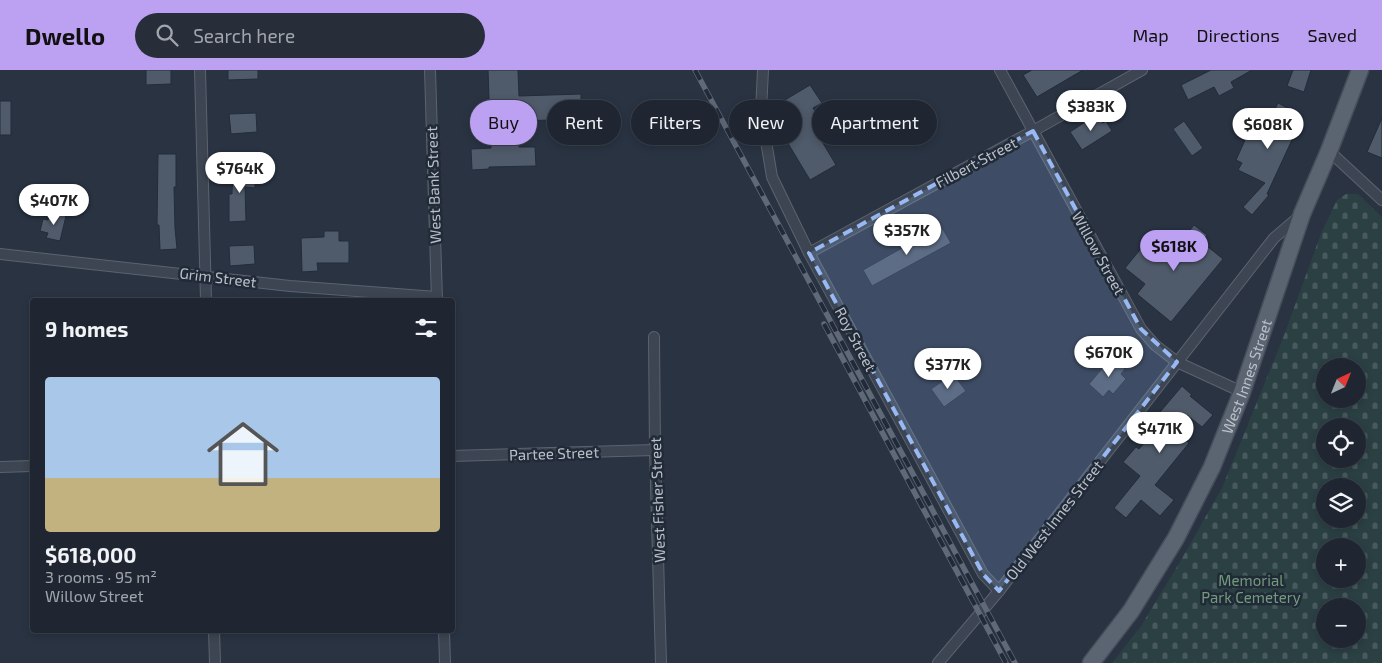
<!DOCTYPE html>
<meta charset="utf-8">
<style>
:root{--surface:#1f2632;--page:#272e3a;--text:#f1f3f6;--muted:#a1a5ac;--line:#3c434d;--accent:#bca0f2}
body{margin:0;font-family:"Exo 2",sans-serif;background:var(--page);color:var(--text);height:100vh;display:flex;flex-direction:column;font-size:19px;white-space:nowrap}
*{box-sizing:border-box;margin:0}
p{font-size:16px;color:var(--muted)}
.icon{flex:none;width:28px;height:28px;fill:none;stroke:currentColor;stroke-width:2;stroke-linecap:round;stroke-linejoin:round}
.map{position:relative;flex:1;overflow:hidden}
.side{position:absolute;left:30px;top:228px;width:425px;height:335px;display:flex;flex-direction:column;background:var(--surface);border-radius:5px;box-shadow:0 2px 8px #0003,0 0 0 1px var(--line)}
.side>*{flex:none}
.banner{position:absolute;left:470px;top:30px;width:475px;height:45px;display:flex;gap:10px}
.needle{width:32px;rotate:43deg}
.tools{position:absolute;left:1316px;top:288px;display:grid;gap:10px}
.tools a{display:grid;place-items:center;width:50px;height:50px;border-radius:50%;background:var(--surface);box-shadow:0 2px 8px #0003,0 0 0 1px var(--line);font-size:25px}
.price{position:absolute;translate:-50% -42px;padding:0 11px;border-radius:18px;background:#fff;color:#222;font-size:16px;line-height:32px;filter:drop-shadow(0 1px 2px #0008)}
.price::after{content:'';position:absolute;left:50%;top:30px;width:15px;height:11px;margin-left:-8px;background:inherit;clip-path:polygon(0 0,100% 0,50% 100%)}
.price.on{background:var(--accent);color:#111}
ul{padding:0;list-style:none}
li{display:grid;align-content:center;gap:10px;height:265px;padding:0 15px}
li span{display:grid;place-items:center;height:155px;border-radius:5px;color:#555}
li>.icon{margin-inline-start:auto}
span .icon{width:90px;height:90px;fill:#fffc;stroke-width:1}
li b{font-size:21px}
h2{display:flex;justify-content:space-between;align-items:center;height:60px;padding:0 15px;font-size:21px}
.chip{padding:0 18px;border-radius:22px;background:var(--surface);box-shadow:0 2px 8px #0003,0 0 0 1px var(--line);font-size:18px;line-height:45px}
.chip.on{background:var(--accent);color:#111}
header{display:flex;align-items:center;gap:30px;box-sizing:border-box;height:70px;padding:0 25px;background:var(--accent);color:#111}
header strong{font-size:24px}
nav{display:flex;gap:28px;margin-inline-start:auto;font-size:18px}
.search{width:350px;height:45px;background:var(--page);display:flex;align-items:center;gap:12px;box-sizing:border-box;padding:0 18px;border-radius:28px;color:var(--muted);font-size:19px}
.map>svg:first-child{display:block}
</style>
<header>
<strong>Dwello</strong>
<div class="search"><svg class="icon" aria-label="search" viewBox="0 0 24 24"><circle cx="10" cy="10" r="6"/><path d="M15 15l6 6"/></svg>Search here</div>
<nav><a>Map</a><a>Directions</a><a>Saved</a></nav>
</header>
<div class="map">
<svg width="1382" height="593" viewBox="0 0 1382 593">
<defs>
<pattern id="cemetery-stones" width="16" height="16" patternUnits="userSpaceOnUse" patternTransform="scale(1.25)"><rect width="16" height="16" fill="#2b4043"/><path d="M2 7V4a2 2 0 0 1 4 0v3zM10 15v-3a2 2 0 0 1 4 0v3z" fill="#485a5d"/></pattern>
</defs>
<rect width="100%" height="100%" fill="#293342"/>
<path fill="url(#cemetery-stones)" fill-rule="evenodd" d="M 1346,124 L 1358,124 L 1382,147 L 1382,593 L 1112,593 L 1141,556 L 1181,490 L 1222,418 L 1283,268 L 1322,161 L 1337,130 ZM 1325,296 L 1358,296 L 1358,329 L 1325,329 ZM 1325,356 L 1358,356 L 1358,389 L 1325,389 ZM 1325,416 L 1358,416 L 1358,449 L 1325,449 ZM 1325,476 L 1358,476 L 1358,509 L 1325,509 ZM 1325,536 L 1358,536 L 1358,569 L 1325,569 Z"/>
<g fill="#4f5a6a" stroke="#232c39">
<polygon points="146,0 171,0 171,14 146,15"/>
<polygon points="228,0 258,0 258,9 228,10"/>
<polygon points="488,0 518,0 519,26 581,24 581,49 519,51 519,77 535,77 536,96 489,97 489,99 472,100 471,79 491,78 490,50 487,50 486,29 489,29"/>
<polygon points="1032,0 1083,0 1037,27 1023,5"/>
<polygon points="1211,0 1252,0 1231,12 1234,18 1219,26 1214,17 1188,30 1181,15"/>
<polygon points="1293,0 1311,0 1304,22 1287,16"/>
<polygon points="810,15 822,33 813,38 825,57 817,63 836,95 810,110 768,40"/>
<rect x="0" y="31" width="11" height="34"/>
<polygon points="1278,33 1303,46 1267,124 1269,125 1252,145 1243,137 1265,113 1238,100 1242,93 1236,90 1251,57 1257,59 1265,42 1272,45"/>
<polygon points="256,43 257,62 231,64 229,44"/>
<polygon points="1097,44 1103,53 1106,51 1112,61 1082,80 1070,62"/>
<polygon points="1382,48 1382,88 1367,82"/>
<polygon points="1184,51 1203,78 1192,86 1173,59"/>
<polygon points="158,84 176,84 176,117 174,117 175,158 177,179 160,180 159,155 157,155"/>
<polygon points="233,99 256,100 255,118 245,117 246,151 229,152 229,124 232,124"/>
<polygon points="50,142 66,146 60,171 46,168 48,163 40,161 43,149 48,150"/>
<polygon points="1194,155 1207,165 1202,172 1223,189 1171,252 1137,224 1145,214 1125,198 1148,170 1168,187"/>
<polygon points="941,156 951,173 872,216 863,200"/>
<polygon points="324,161 339,161 339,171 349,171 349,193 317,193 318,201 302,202 301,168 324,167"/>
<polygon points="254,175 255,194 230,196 229,176"/>
<polygon points="1111,288 1125,299 1121,304 1126,309 1113,324 1109,320 1103,327 1089,314"/>
<polygon points="953,304 966,321 944,337 931,319"/>
<polygon points="1182,316 1192,325 1190,326 1213,345 1202,357 1187,345 1174,361 1189,373 1155,415 1174,430 1160,446 1141,430 1126,448 1114,438 1140,406 1123,392 1136,377 1139,379 1156,359 1150,354"/>
</g>
<g fill="none" stroke-linecap="round" stroke-linejoin="round">
<defs>
<g id="minor">
<polyline points="200,0 206,230"/>
<polyline points="430,0 437,230"/>
<polyline points="763,0 761,41 772,107 809,183 983,504 999,521"/>
<polyline points="1000,0 1141,259 1155,275 1177,292 1242,322"/>
<polyline points="1329,81 1382,130"/>
<polyline points="809,183 1033,61 1142,0"/>
<polyline points="0,184 290,216 437,227"/>
<polyline points="654,267 655,380 661,593"/>
<polyline points="452,386 655,380"/>
<polyline points="0,397 32,396"/>
<polyline points="214,560 215,593"/>
<polyline points="444,560 445,593"/>
<polyline points="938,593 999,521 1274,168 1301,145"/>
</g>
<g id="primary">
<path id="s1" d="M 1091,593 L 1131,541 L 1176,468 L 1212,397 L 1242,322 L 1302,144 L 1329,81 L 1360,0"/>
</g>
</defs>
<use href="#minor" stroke="#5b636f" stroke-width="12"/>
<use href="#primary" stroke="#474e5b" stroke-width="19"/>
<use href="#minor" stroke="#3d4552" stroke-width="10"/>
<use href="#primary" stroke="#5b6471" stroke-width="16"/>
<defs>
<g id="rail">
<polyline points="695,0 1015,593"/>
<polyline points="824,254 1006,593"/>
</g>
</defs>
<use href="#rail" stroke="#5f6978" stroke-width="5.5"/>
<use href="#rail" stroke="#212a37" stroke-width="4" stroke-dasharray="11" stroke-linecap="butt"/>
</g>
<path fill="#98b9f3" fill-opacity="0.2" stroke="#98b9f3" stroke-width="4" stroke-dasharray="10 6" stroke-linejoin="round" d="M 1033,61 L 1141,259 L 1177,292 L 999,521 L 983,504 L 809,183 Z"/>
<g text-anchor="middle" dominant-baseline="central" stroke-width="5" stroke-linejoin="round" paint-order="stroke">
<g font-size="15" fill="#bac0cb" stroke="#212a37">
<text transform="translate(976 92) rotate(-28)">Filbert Street</text>
<text transform="translate(433 115) rotate(-92)">West Bank Street</text>
<text transform="translate(1099 183) rotate(61)">Willow Street</text>
<text transform="translate(218 207) rotate(7)">Grim Street</text>
<text transform="translate(856 269) rotate(62)">Roy Street</text>
<text stroke="none"><textPath href="#s1" startOffset="328">West Innes Street</textPath></text>
<text transform="translate(554 383) rotate(-2)">Partee Street</text>
<text transform="translate(657 430) rotate(-92)">West Fisher Street</text>
<text transform="translate(1054 450) rotate(-52)">Old West Innes Street</text>
</g>
<g font-size="15" fill="#739b7d" stroke="#212a37">
<text x="1251" y="510">Memorial<tspan x="1251" dy="17">Park Cemetery</tspan></text>
</g>
</g>
</svg>
<div class="tools">
<a><svg class="needle" viewBox="-14 -14 28 28"><path d="M0-13l5 13h-10z" fill="#e53935"/><path d="M0 13l5-13h-10z" fill="#a1a5ac"/></svg></a>
<a><svg class="icon" aria-label="locate" viewBox="0 0 24 24"><circle cx="12" cy="12" r="6"/><path d="M12 2v4M12 18v4M2 12h4M18 12h4"/></svg></a>
<a><svg class="icon" aria-label="layers" viewBox="0 0 24 24"><path d="M12 4l9 5-9 5-9-5zM3 14l9 5 9-5"/></svg></a>
<a>+</a>
<a>−</a>
</div>
<b class="price" style="left:1091px;top:62px">$383K</b>
<b class="price" style="left:1268px;top:80px">$608K</b>
<b class="price" style="left:240px;top:124px">$764K</b>
<b class="price" style="left:54px;top:156px">$407K</b>
<b class="price" style="left:907px;top:186px">$357K</b>
<b class="price on" style="left:1174px;top:202px">$618K</b>
<b class="price" style="left:1109px;top:308px">$670K</b>
<b class="price" style="left:948px;top:320px">$377K</b>
<b class="price" style="left:1160px;top:384px">$471K</b>
<div class="banner">
<a class="chip on">Buy</a>
<a class="chip">Rent</a>
<a class="chip">Filters</a>
<a class="chip">New</a>
<a class="chip">Apartment</a>
</div>
<section class="side">
<h2>9 homes<svg class="icon" aria-label="filters" viewBox="0 0 24 24"><path d="M4 7h16M4 17h16"/><circle cx="9" cy="7" r="2"/><circle cx="15" cy="17" r="2"/></svg></h2>
<ul>
<li><span style="background:linear-gradient(#a9c7e8 65%,#c2b280 0)"><svg class="icon" aria-label="home" viewBox="0 0 24 24"><path d="M3 11l9-7 9 7M6 9v11h12V9"/></svg></span><div><b>$618,000</b><p>3 rooms · 95 m²</p><p>Willow Street</p></div></li>
</ul>
</section>
</div>
